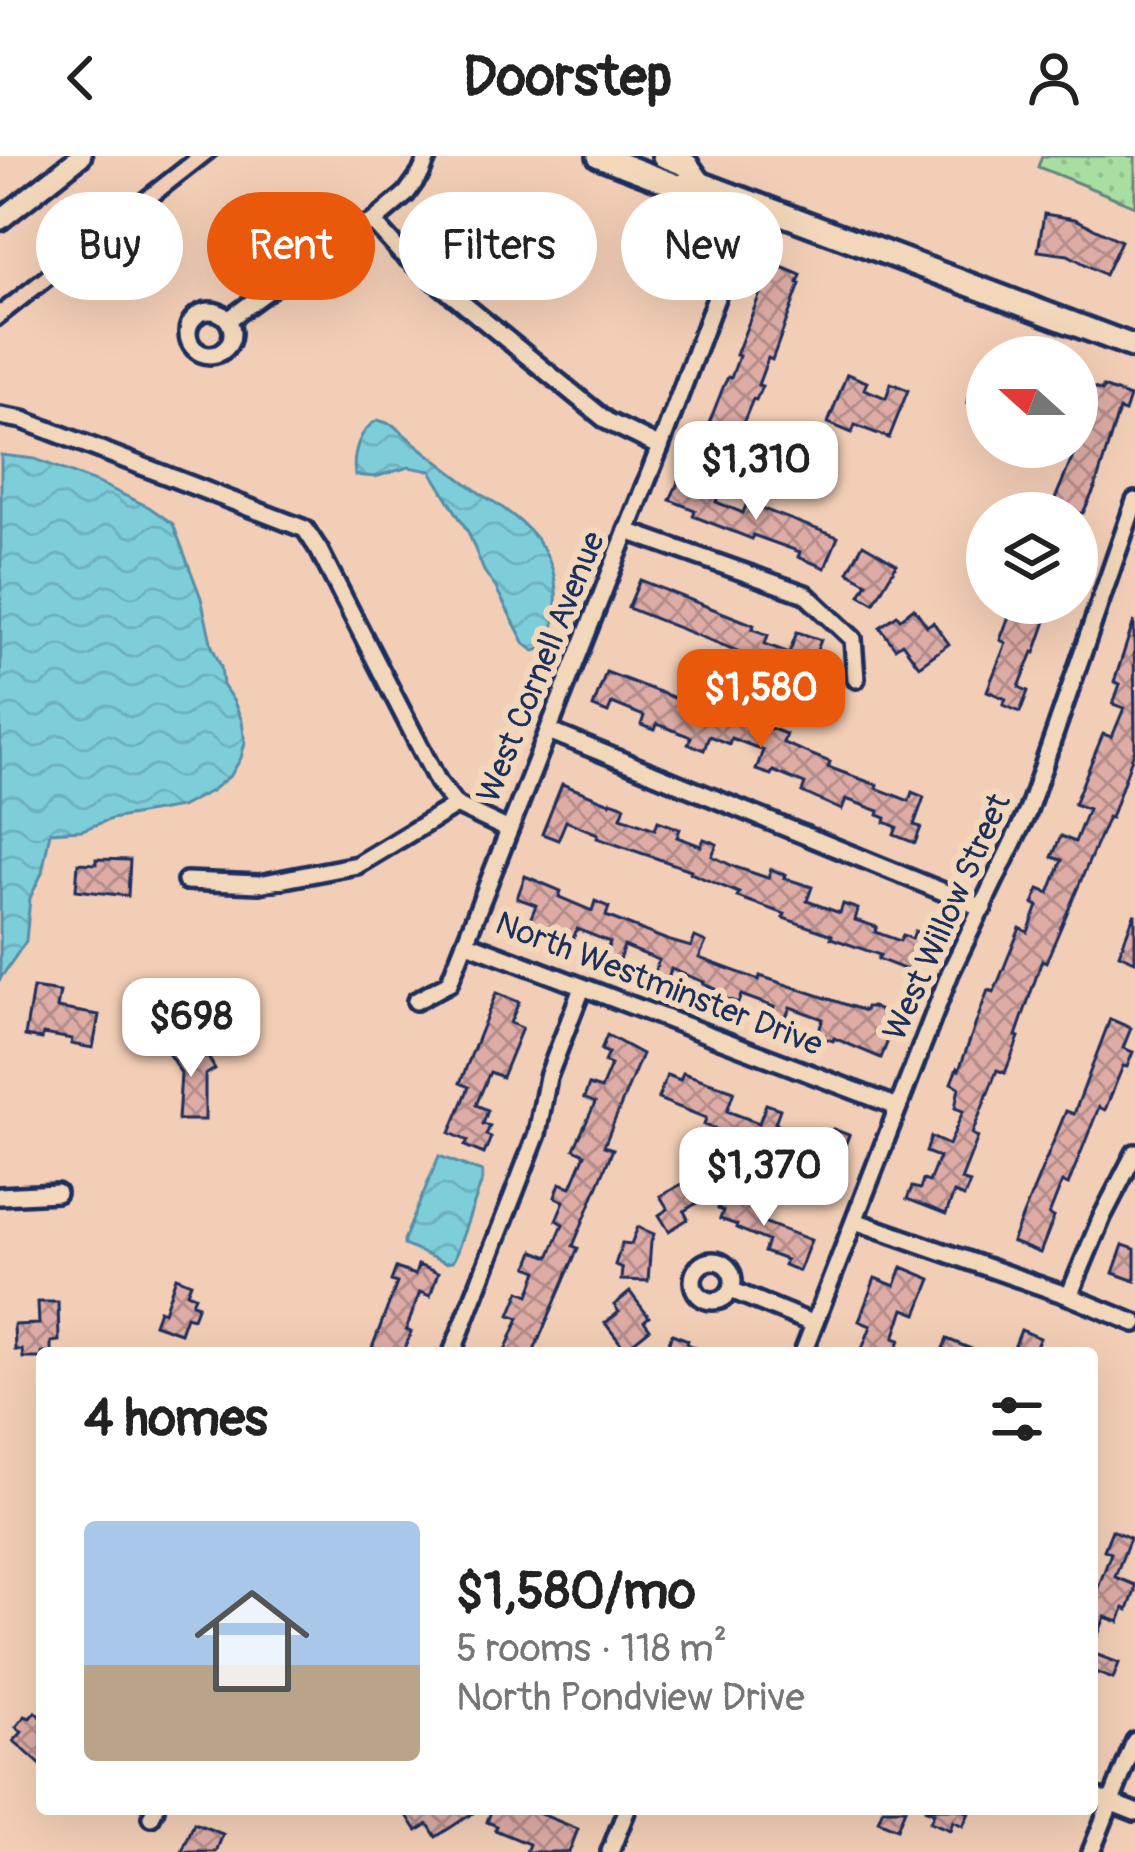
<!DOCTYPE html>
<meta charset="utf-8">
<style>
:root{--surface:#fff;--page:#f6f6f6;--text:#222;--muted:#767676;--accent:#ea580c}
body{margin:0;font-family:Pangolin,sans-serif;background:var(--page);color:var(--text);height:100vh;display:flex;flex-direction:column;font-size:45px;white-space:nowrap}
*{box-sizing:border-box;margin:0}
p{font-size:39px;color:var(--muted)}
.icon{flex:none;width:66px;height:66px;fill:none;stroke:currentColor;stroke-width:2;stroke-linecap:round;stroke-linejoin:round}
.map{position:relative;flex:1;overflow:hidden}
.drawer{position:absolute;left:36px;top:1191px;width:1062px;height:468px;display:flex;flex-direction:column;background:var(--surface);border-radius:12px;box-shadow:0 12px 48px #0002}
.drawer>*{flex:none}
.hud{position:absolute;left:36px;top:36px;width:1065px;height:108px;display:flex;gap:24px}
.needle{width:78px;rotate:291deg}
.fabs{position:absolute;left:966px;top:180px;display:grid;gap:24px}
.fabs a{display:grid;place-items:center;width:132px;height:132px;border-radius:50%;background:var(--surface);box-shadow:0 12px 48px #0002;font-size:60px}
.price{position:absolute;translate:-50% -102px;padding:0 27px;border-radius:24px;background:#fff;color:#222;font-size:39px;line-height:78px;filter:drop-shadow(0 3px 6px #0008)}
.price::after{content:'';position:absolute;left:50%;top:72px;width:36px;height:27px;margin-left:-18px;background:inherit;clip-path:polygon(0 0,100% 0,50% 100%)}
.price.active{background:var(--accent);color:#fff}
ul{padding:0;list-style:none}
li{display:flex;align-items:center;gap:36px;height:300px;padding:0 48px}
li span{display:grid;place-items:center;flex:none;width:336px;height:240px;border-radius:12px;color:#555}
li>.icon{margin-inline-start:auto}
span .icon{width:144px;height:144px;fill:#fffc;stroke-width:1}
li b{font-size:51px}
h2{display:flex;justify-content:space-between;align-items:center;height:144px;padding:0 48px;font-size:51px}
.tag{padding:0 42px;border-radius:54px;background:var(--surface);box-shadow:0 12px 48px #0002;font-size:42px;line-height:108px}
.tag.active{background:var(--accent);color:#fff}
header{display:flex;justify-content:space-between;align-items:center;height:156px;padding:0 48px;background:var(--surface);font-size:54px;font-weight:800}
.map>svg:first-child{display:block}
</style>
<header><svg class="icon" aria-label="back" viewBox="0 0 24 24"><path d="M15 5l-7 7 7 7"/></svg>Doorstep<svg class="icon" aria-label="person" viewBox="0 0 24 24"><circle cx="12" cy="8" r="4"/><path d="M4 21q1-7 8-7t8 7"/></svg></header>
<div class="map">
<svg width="1135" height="1696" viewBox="0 0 1135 1696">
<defs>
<pattern id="park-dots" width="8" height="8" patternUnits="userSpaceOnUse" patternTransform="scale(3)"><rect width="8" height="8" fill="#a9dea1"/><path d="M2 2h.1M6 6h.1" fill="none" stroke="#91bf8d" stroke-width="1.8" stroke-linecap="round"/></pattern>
<pattern id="water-waves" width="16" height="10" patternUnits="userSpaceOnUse" patternTransform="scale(3)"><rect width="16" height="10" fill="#7eceda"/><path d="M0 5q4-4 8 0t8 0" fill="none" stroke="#6cb1be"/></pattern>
<pattern id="building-cross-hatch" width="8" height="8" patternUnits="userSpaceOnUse" patternTransform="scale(3)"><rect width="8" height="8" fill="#deaca5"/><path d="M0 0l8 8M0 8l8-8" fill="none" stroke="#b38c8a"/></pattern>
</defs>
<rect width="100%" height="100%" fill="#f3ceb6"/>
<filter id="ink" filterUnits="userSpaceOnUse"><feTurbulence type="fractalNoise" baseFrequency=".00833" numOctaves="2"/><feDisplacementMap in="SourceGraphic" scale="24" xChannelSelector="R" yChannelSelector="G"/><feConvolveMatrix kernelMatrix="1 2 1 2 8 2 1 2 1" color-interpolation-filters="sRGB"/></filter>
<g filter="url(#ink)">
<polygon fill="url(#park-dots)" stroke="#628680" stroke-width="3" points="1042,0 1135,0 1135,50 1038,11"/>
<g fill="url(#water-waves)" stroke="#568ea8" stroke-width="3">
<path d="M 378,264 L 393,269 C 421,293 451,316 481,338 C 488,343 497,347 504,353 C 557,390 565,431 549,491 L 534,495 L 525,488 L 496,432 L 484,415 L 468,376 L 431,315 L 409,311 L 375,321 L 355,319 C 352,299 359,273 378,264 Z"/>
<polygon points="1,299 35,303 98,327 149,351 173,368 201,442 212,490 221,511 223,529 234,546 242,565 245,586 241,602 231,619 211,635 180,651 111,663 82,674 50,676 42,717 30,742 26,785 0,823"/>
<polygon points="439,1000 482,1016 482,1025 455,1101 452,1106 445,1107 404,1089 404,1084"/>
</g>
<g fill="url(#building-cross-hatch)" stroke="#1b2f5e" stroke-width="3">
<polygon points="1044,58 1075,63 1121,85 1105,119 1068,99 1038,95"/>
<polygon points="772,107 801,119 798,127 800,128 772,204 768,202 758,229 762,230 756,244 753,243 741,272 744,273 732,304 724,301 722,307 697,298 724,229 728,221 731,222 739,200 736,199"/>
<polygon points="847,218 867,226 864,233 886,242 891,227 908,234 889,282 855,269 852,277 828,267"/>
<polygon points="1103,231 1130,241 1125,256 1119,254 1095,332 1083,357 1049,357 1077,291 1085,266 1081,264 1090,241 1094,232 1102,235"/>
<polygon points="973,232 987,239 987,255 967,246"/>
<polygon points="681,320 720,336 716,346 743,357 747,347 838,381 825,412 798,401 800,396 753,379 752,383 693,360 695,354 670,344"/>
<polygon points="863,388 897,408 874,447 860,439 867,427 848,416"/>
<polygon points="640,424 754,469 753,473 768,479 765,488 789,497 797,476 821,484 806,522 628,452"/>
<polygon points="1014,447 1040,447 1051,451 1035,497 1033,496 1019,531 1028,535 1020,556 1003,549 1006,543 987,535 1006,487 1000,484"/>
<polygon points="914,452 927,470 933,466 949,488 919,510 902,487 895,492 880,471 897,459 900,463"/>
<polygon points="1134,465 1135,593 1111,662 1108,661 1046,806 1042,804 1016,880 1019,881 1005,917 997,914 972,978 978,981 961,1024 970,1027 964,1041 954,1037 946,1058 907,1043 912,1031 920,1033 923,1024 929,1026 939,1001 926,996 931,981 949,989 963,955 955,952 959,931 951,927 957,912 959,914 988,834 994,836 1020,772 1028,776 1038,750 1033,748 1039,733 1049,737 1062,704 1052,701 1061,680 1075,686 1088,653 1074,648 1103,578 1112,581 1124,552 1113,548 1120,528 1114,526"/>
<polygon points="606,516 749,570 751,565 786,578 783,587 830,606 828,611 877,629 876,632 909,645 912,636 924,641 914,669 921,671 915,687 894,679 897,671 885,666 886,662 878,659 879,655 846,643 842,654 802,636 805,628 773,615 771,619 756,614 763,594 731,582 729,588 709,580 704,594 688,588 691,581 657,568 655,574 641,569 644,560 612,547 608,557 593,551"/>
<polygon points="562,628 610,647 611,645 625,650 621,661 655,673 658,665 680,673 677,681 701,690 704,683 717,688 712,700 735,711 768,722 771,713 785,719 784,722 812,731 807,745 840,757 843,748 858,753 855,764 877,771 875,776 900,785 903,779 912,783 915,775 930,780 922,800 918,798 912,816 878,803 880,799 831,782 832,779 783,762 785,758 737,741 739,737 690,717 691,714 597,682 598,678 566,665 558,684 542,678"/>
<polygon points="96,703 130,704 128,740 76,734 78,707 96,708"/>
<polygon points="525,720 561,735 559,741 592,755 595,745 609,751 606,760 667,784 691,791 695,781 706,786 699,802 759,824 760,820 865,855 866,851 872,851 897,862 881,902 834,882 833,885 817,880 823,863 790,851 784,867 770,862 774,851 741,839 738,847 713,838 715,833 703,828 704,826 671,813 668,823 654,817 659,804 624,790 619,804 605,799 610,786 577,773 572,786 528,769 536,749 517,742"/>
<polygon points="1134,759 1135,759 1135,805 1119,798"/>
<polygon points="33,832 60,836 57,852 99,859 93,892 71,888 72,883 43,878 42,883 25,880"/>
<polygon points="496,837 519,846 510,867 522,872 502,921 490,916 476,949 488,954 483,968 490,970 486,979 491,981 484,998 465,990 468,985 450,977 469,931 460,927"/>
<polygon points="1110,863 1131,872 1123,892 1133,896 1127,911 1123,910 1105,954 1099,951 1068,1029 1062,1026 1049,1059 1054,1061 1040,1097 1012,1086 1066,955 1074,958"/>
<polygon points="607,879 642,898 604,990 613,993 573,1090 578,1092 533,1197 504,1197 519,1162 510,1159 520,1135 529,1139 538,1115 528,1111 534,1095 549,1101 563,1068 556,1064 564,1045 555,1041 560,1027 571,1031 585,998 574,993 595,947 584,942 589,929 601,933 611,909 604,906 608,897 601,894"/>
<polygon points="186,881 201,903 207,899 215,913 205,919 205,964 178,964 181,917 166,894"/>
<polygon points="683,917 734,935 727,955 759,967 766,948 780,953 775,967 810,980 812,974 830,981 833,973 849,979 828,1033 794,1020 799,1008 771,997 774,989 741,977 740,982 704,969 706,962 658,943 667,919 680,924"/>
<polygon points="691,1023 703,1043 684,1055 688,1063 669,1075 659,1059 668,1053 660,1040"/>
<polygon points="726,1034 769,1051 763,1066 811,1084 799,1115 784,1109 786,1104 764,1096 768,1085 736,1072 737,1069 720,1063 723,1055 718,1053"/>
<polygon points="638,1071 654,1078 651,1086 648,1125 621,1124 622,1112 615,1109 622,1087 631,1088"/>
<polygon points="1123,1089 1135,1093 1135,1125 1113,1117"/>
<polygon points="418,1109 438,1117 430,1140 420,1136 406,1174 411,1176 403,1197 370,1197 397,1127 391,1125 396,1112 415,1119"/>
<polygon points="902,1111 931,1123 917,1158 904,1153 894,1182 900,1184 895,1197 873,1197 862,1193 871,1170 859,1165 875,1122 895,1130"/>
<polygon points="176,1121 191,1127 187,1137 195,1140 192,1147 198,1149 193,1162 186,1160 180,1177 154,1168 159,1154 164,1156"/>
<polygon points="630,1136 649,1161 644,1165 650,1173 625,1193 605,1167 619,1156 614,1149"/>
<polygon points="38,1146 58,1146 59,1185 51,1186 51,1197 42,1197 42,1202 23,1202 22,1194 15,1194 14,1169 39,1168"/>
<polygon points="1021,1174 1040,1182 1033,1197 1012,1197"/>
<polygon points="672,1178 688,1184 687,1188 708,1197 665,1197"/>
<polygon points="947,1183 981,1197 941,1197"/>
<polygon points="1112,1374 1130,1382 1115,1421 1135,1429 1135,1435 1128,1454 1124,1452 1119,1466 1105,1461 1093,1492 1092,1448 1111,1397 1104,1394"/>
<polygon points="1092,1497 1119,1507 1113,1523 1092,1515"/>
<polygon points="35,1556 42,1562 42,1610 14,1585 22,1576 16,1571 25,1560 30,1562"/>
<polygon points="403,1653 479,1653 436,1681 428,1668 417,1675"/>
<polygon points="492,1653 529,1653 578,1673 569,1696 526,1696 529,1688 495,1674 497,1670 487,1666"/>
<polygon points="883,1653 905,1653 897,1673 878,1665"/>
<polygon points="924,1653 959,1653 969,1657 963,1670 953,1665 950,1674 930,1666 934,1657"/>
<polygon points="194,1667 223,1678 216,1696 182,1696"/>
</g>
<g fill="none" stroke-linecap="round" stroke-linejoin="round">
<defs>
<g id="minor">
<polyline points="373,66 401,97 607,265 660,291"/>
<circle cx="210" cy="177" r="22"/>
<polyline points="228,164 280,126 314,91 373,66 406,38 421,17 428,0"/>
<polyline points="0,260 23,264 305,373 319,394 438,626 456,649 509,674"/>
<polyline points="627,375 805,438 853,483 856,523"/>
<polyline points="549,575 983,752"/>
<polyline points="186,725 259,728 357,709 456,649"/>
<polyline points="465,786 898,951"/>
<polyline points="416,845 449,827 660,291 752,46"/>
<polyline points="0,1040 57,1037"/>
<polyline points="855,1065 1069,1140 1135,1167"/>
<circle cx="713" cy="1125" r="20"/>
<polyline points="731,1134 814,1168"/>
<polyline points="1069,1140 1102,1061 1135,997"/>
<polyline points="452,1197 537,978 548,921 582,832"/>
<polyline points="803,1197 950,817 1027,657 1135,345"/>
<polyline points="1092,1639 1135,1656"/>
<polyline points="151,1661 155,1653"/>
<polyline points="610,1696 627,1653"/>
<polyline points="1091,1696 1135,1585"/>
</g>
<polyline id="tertiary" points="0,64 81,0"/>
<g id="secondary">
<polyline points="599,0 678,30 700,27 1135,191"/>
<polyline points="664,0 687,9 700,27"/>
</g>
</defs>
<use href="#minor" stroke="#1b2f5e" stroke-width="24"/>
<use href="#tertiary" stroke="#1b2f5e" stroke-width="27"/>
<use href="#secondary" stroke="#1b2f5e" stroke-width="30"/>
<use href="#minor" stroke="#f3d7ba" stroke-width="15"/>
<use href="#tertiary" stroke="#f3d7ba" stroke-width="18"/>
<use href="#secondary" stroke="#f3d7ba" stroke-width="21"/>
<g stroke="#1b2f5e" stroke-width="4.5">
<polyline points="0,147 187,0"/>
<polyline points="0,170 216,0"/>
</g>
</g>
</g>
<g text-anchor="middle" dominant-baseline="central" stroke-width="12" stroke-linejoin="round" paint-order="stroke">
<g font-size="33" fill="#1b2f5e" stroke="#f3d7ba">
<text transform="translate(541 511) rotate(-68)">West Cornell Avenue</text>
<text transform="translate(947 761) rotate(-66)">West Willow Street</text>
<text transform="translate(659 828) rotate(21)">North Westminster Drive</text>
</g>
</g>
</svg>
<div class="fabs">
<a><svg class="needle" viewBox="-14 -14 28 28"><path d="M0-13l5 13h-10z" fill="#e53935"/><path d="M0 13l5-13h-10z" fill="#767676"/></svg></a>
<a><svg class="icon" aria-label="layers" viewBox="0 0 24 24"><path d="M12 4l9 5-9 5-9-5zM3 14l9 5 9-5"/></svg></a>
</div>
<b class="price" style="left:756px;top:367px">$1,310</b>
<b class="price active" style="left:761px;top:595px">$1,580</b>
<b class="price" style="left:191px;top:924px">$698</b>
<b class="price" style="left:764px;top:1073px">$1,370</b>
<div class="hud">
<a class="tag">Buy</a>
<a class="tag active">Rent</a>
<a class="tag">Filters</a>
<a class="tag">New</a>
</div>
<section class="drawer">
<h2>4 homes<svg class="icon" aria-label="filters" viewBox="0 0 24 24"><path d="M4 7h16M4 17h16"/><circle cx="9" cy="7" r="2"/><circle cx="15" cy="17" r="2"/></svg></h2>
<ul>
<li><span style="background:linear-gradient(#a9c7e8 60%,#b9a48a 0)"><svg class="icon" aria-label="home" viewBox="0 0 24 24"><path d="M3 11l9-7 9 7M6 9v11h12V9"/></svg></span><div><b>$1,580/mo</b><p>5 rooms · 118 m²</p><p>North Pondview Drive</p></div></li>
</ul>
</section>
</div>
